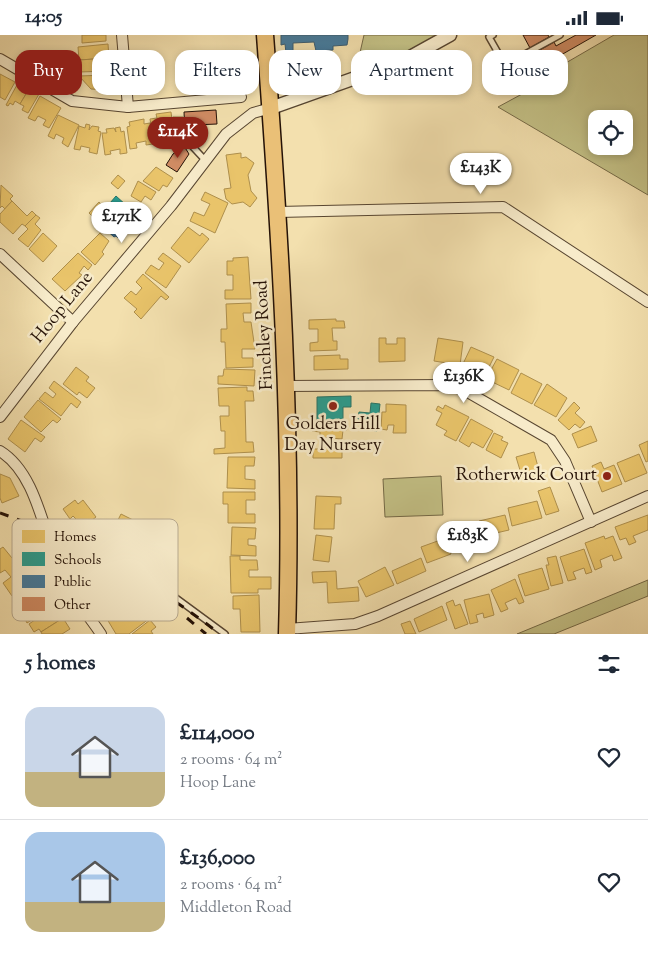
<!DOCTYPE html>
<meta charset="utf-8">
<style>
:root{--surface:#fff;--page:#f2f2f3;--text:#1f2937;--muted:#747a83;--line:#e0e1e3;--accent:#8f2418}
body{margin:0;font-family:"Sorts Mill Goudy",serif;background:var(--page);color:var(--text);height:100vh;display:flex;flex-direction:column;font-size:19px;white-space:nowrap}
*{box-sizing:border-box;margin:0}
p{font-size:16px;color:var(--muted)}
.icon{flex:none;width:28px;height:28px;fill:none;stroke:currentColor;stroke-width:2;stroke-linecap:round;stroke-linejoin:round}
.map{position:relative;height:599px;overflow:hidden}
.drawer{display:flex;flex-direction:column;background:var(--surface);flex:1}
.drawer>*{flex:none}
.top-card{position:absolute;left:15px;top:15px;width:619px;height:45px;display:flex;gap:10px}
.buttons{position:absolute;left:588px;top:75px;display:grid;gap:10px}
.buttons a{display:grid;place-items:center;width:45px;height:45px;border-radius:10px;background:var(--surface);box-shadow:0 2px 8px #0003;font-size:25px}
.price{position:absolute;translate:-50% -42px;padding:0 11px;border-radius:18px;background:#fff;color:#222;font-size:16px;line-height:32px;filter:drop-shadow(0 1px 2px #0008)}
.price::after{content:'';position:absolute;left:50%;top:30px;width:15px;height:11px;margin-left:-8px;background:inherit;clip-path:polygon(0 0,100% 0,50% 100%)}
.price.active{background:var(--accent);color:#fff}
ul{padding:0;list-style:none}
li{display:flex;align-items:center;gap:15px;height:125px;padding:0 25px}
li+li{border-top:1px solid var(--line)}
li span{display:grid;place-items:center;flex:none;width:140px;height:100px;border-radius:15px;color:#555}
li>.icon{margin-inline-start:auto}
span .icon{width:60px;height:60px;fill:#fffc;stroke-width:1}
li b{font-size:21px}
h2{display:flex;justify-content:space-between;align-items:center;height:60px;padding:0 25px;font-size:21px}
.tag{padding:0 18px;border-radius:15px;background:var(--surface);box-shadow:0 2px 8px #0003;font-size:18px;line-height:45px}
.tag.active{background:var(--accent);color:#fff}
.status{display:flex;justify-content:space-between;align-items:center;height:35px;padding:0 25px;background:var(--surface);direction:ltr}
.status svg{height:14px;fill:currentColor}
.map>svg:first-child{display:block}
</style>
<div class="status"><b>14:05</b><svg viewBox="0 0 49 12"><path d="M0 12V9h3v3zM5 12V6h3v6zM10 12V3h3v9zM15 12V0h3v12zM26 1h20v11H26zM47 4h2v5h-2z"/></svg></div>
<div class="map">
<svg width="648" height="599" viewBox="0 0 648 599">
<rect width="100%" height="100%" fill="#f3e0ae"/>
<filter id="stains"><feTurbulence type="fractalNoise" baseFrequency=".004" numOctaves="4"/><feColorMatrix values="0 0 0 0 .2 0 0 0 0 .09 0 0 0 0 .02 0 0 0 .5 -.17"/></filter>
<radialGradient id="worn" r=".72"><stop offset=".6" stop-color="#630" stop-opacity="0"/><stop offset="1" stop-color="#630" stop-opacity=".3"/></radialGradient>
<g fill="#c3c085" stroke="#746946" fill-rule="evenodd">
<polygon points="364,0 451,0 354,44"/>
<path d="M 614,0 L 648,0 L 648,160 L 498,72 L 535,52 L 545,40 ZM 596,84 L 624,84 L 624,111 L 596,111 Z"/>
<polygon points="441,441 443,480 385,482 383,444"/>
<polygon points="648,545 648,561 554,599 517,599"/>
</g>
<g fill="#e9c46a" stroke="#ae8f4c">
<polygon points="82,0 106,0 106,6 82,8"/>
<polygon points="108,9 109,23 79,25 78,12"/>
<polygon points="245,18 246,41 237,41 237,48 215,48 214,34 231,34 231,19"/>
<polygon points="109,23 109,36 79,37 79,25"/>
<polygon points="0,39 15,47 5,65 0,62"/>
<polygon points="107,40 110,55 91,54 79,41"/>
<polygon points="18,48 29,54 20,69 15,66 13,70 10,68 8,71 6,70"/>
<polygon points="29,54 39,59 28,78 22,75 24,71 20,69"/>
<polygon points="40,61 61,73 49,93 43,90 46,85 38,81 35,86 28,83"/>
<polygon points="171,77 174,99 153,103 150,84 157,83 156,79"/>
<polygon points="58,80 79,90 68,112 62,108 64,103 56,99 54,104 48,101"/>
<polygon points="173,82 183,82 184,92 175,93"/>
<polygon points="144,84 144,89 150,88 153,109 146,110 146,106 136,108 137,113 130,114 127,92 130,91 129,87"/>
<polygon points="86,89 90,90 89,95 92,91 99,92 98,96 101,97 97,119 89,117 90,113 81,111 80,115 74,114 79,91 85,93"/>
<polygon points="120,92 121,97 124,96 127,118 120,119 120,114 110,116 111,119 105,120 102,98 107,98 106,94 114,93 116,97 115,93"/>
<polygon points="241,118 241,123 246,122 254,128 248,140 251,156 257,163 250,172 243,167 232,169 226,164 224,154 231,153 226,120"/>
<polygon points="156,132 173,143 167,152 163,150 159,156 143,146"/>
<polygon points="118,140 125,146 118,154 111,148"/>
<polygon points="138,146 156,157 151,165 145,161 141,167 131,161"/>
<polygon points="1,150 13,161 10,164 12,166 5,174 2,171 0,173"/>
<polygon points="205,157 228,168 215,198 190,186 194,177 204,181 210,169 201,165"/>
<polygon points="12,166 27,181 32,176 36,180 25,191 22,189 13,199 0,187 0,179"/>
<polygon points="99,167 107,177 98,180 98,187 89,178"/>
<polygon points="36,180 40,183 35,189 41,195 28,212 18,204 28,194 25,191"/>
<polygon points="188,192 200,201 202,198 209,204 189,228 171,213"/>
<polygon points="43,198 57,211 43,227 29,214"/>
<polygon points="100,198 109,206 102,217 104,219 95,230 81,217"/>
<polygon points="78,218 92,230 88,235 84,231 79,238 82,240 65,256 52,244"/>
<polygon points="163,218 181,231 166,253 145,238 151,230 159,235 164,228 158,224"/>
<polygon points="248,222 251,264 225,264 225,255 233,255 233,240 227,240 227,226 233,226 233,223"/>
<polygon points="143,239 169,262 166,265 161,261 141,284 134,277 137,274 124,263 131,256 136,260 142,253 136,247"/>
<polygon points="251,268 251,278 243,278 244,287 251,287 255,314 242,314 242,323 253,323 253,332 226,333 225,307 221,307 221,294 227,294 226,269"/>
<polygon points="336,284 336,286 344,286 345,293 332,293 333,306 337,306 337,315 310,316 310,308 318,307 318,294 309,294 309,285"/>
<polygon points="379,303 386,303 386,309 397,309 397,303 405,303 405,326 379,327"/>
<polygon points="438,303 463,307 460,330 434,326"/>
<polygon points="471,312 494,322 484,342 462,331"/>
<polygon points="340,320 340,324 348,324 348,334 314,335 314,321"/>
<polygon points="497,324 519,335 509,355 486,344"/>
<polygon points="76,332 89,342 86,346 95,353 87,363 79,357 77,360 63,349"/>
<polygon points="224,334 255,335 254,351 218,349 218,341 223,341"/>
<polygon points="521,338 542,349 532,369 511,358"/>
<polygon points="54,346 81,367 77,373 71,368 61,381 39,364 45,357 53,363 56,359 49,353"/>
<polygon points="547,349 567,363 556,382 534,370"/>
<polygon points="247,352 247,356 253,356 254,366 245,366 246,407 253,407 254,417 214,419 214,414 225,413 225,396 221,396 220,381 229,381 229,371 219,371 218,353"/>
<polygon points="38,365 61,384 57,388 53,385 41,397 24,382"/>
<polygon points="574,367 580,373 575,378 585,387 580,393 575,389 569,395 558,385"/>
<polygon points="386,369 406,370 406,398 393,398 394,390 388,390 387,395 381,394 382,377 386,377"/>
<polygon points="445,370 469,382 456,406 444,400 447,396 436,390 442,378 436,375 438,371 443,374"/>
<polygon points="471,384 493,396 483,413 472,407 469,412 459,406"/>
<polygon points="21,385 45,402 41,407 35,403 25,417 8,404"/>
<polygon points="313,386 347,388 347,395 343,395 342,404 320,402 320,397 312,396"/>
<polygon points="591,391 597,406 578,413 572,399"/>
<polygon points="494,398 503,402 501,405 508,408 501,423 486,415"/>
<polygon points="648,406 648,426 646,427 639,410"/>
<polygon points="321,408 342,408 342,423 313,423 313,414 321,414"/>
<polygon points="534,417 541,443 523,445 516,422"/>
<polygon points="639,419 647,438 625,447 617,428"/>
<polygon points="228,422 255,422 254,431 245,431 245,444 255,445 255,454 227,453"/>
<polygon points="601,427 604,434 614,430 622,449 602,457 592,431"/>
<polygon points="0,439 10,443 19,461 2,468 0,463"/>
<polygon points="550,452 559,476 546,480 538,456"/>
<polygon points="223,457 255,457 255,465 246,465 246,479 255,479 255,488 228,488 228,469 223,469"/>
<polygon points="316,461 341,462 341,469 335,469 334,494 314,494"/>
<polygon points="75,465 78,469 83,465 96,482 78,496 72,489 77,485 73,481 70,484 63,474"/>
<polygon points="537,466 542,483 512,491 508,473"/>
<polygon points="121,479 161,499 147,525 108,505"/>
<polygon points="505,480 509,495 483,501 479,486"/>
<polygon points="648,480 648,495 633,501 636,507 629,510 626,503 620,505 615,492"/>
<polygon points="475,490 480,507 455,515 449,498"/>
<polygon points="232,492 256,493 255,504 248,504 248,510 256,511 256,521 231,520"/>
<polygon points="316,500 332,502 329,527 313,525"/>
<polygon points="604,501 605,504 613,501 622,523 614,526 612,520 600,525 602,532 595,535 585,508"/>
<polygon points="446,503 451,519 427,528 421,512"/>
<polygon points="3,512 12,523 15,521 24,534 21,536 30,548 12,561 3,548 11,542 5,535 0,538 0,514"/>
<polygon points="584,514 592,537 586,539 584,533 573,537 576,544 568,546 560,522"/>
<polygon points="230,521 240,521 240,525 257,525 258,535 249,535 249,542 271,542 271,554 258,554 258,558 231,558"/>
<polygon points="556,521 563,548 551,551 546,530 549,530 547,523"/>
<polygon points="421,523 426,536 397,549 392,536"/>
<polygon points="385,532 394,550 366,562 358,546"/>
<polygon points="542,533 549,554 525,561 518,540"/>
<polygon points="87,534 115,553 129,573 142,564 154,580 129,599 116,599 92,559 88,557 89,553 80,546 79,540"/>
<polygon points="336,536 337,554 358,552 359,566 328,568 327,547 313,548 312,537"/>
<polygon points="515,544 524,567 519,569 516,563 505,568 508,574 501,577 491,555"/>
<polygon points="46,559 54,571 27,588 23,580 26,578 24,574"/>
<polygon points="489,559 494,580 484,583 483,578 476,580 478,587 470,589 464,565"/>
<polygon points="259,560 260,597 241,597 240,574 233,574 233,561"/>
<polygon points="453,565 455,571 460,569 468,589 455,594 446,568"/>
<polygon points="55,571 63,583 41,597 39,594 34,597 29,589"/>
<polygon points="442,571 447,585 419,597 414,584"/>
<polygon points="63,583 70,594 62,599 42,599 41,597"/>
<polygon points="150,585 156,592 151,596 153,599 132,599"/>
<polygon points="410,586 416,599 405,599 401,589"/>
</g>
<g fill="#2a9d8f" stroke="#287366">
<polygon points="116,161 127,171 115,185 104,175"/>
<polygon points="351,361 351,372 343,372 343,384 317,385 317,362"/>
<polygon points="371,368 380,369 377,396 370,395 370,391 363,390 364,384 358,384 359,377 370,378"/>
</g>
<g fill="#457b9d" stroke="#3b5c70">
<polygon points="281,0 348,0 348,4 347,10 333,11 333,15 316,16 314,7 293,8 293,18 286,18 285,9 281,10"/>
<polygon points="107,177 123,193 122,194 124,197 118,203 116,201 114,202 102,191 100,193 96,189 99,186 98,180"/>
</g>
<g fill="#cf8b63" stroke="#251207">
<polygon points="523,0 548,0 549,2 530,13"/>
<polygon points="576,0 596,0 519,44 511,31 554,7 556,11"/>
<polygon points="216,75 217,89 194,90 195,97 185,97 184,77"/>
<polygon points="184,111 189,119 177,137 166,130 173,119"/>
</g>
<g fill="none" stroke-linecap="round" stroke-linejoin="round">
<defs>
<g id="service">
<polyline points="493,0 489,2 505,30 560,0"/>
<polyline points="191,106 191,110 205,125"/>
<polyline points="48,507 24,518 22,524 33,543 40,545 59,533"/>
<polyline points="99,513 142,538 225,599"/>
</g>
<g id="minor">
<polyline points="122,0 128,72"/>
<polyline points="0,24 72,66 128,72 241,62"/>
<polyline points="278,177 503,172 648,267"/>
<polyline points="0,219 73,287"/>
<polyline points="287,351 446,350 464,355 551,405 565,426 591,487"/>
<polyline points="0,382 73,287 171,171 226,99 253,78 271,73"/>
<path d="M 0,416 C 39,440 44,505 64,545 C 74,564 89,581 101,599"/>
<polyline points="287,594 355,589 378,581 648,461"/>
</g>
<polyline id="tertiary" points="271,73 403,26 450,0"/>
<path id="primary" d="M 265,0 C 280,200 293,399 287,599"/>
</defs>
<use href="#service" stroke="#584631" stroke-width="8"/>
<use href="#minor" stroke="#584631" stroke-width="12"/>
<use href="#tertiary" stroke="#584631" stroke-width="15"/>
<use href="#primary" stroke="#251207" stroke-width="19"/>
<use href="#service" stroke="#f7ebca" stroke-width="5"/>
<use href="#minor" stroke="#f7ebca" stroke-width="10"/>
<use href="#tertiary" stroke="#f7ebca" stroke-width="12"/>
<use href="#primary" stroke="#eac077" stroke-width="16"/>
<g stroke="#251207" stroke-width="3" stroke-dasharray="9 9" stroke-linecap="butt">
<path d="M 0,478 C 79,505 154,548 220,599"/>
<polyline points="187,583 206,599"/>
</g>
</g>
<g fill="#8f2418" stroke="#f7ebca" stroke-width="2">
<circle cx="333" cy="371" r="5"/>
<circle cx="607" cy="441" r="5"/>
</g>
<g text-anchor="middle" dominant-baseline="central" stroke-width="5" stroke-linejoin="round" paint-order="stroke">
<g font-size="18" fill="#251207" stroke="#f7ebca">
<text transform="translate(63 273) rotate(-51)">Hoop Lane</text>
<text transform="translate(265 300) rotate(-93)">Finchley Road</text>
</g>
<g font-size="18" fill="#251207" stroke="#f7ebca">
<text x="333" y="390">Golders Hill<tspan x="333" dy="21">Day Nursery</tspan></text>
<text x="597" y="441" text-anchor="end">Rotherwick Court</text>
</g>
</g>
<rect x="12" y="484" width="166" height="102" rx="8" fill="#f7ebca" stroke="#b8aa90" stroke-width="1"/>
<rect x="22" y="495" width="23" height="13" fill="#e9c46a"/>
<rect x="22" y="517" width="23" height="14" fill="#2a9d8f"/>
<rect x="22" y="540" width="23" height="13" fill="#457b9d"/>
<rect x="22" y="562" width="23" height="14" fill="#cf8b63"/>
<g font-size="14" fill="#251207">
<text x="54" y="506">Homes</text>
<text x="54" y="529">Schools</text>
<text x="54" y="551">Public</text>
<text x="54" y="574">Other</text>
</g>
<rect width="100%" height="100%" filter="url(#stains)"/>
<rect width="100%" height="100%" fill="url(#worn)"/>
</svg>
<div class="buttons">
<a><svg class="icon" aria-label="locate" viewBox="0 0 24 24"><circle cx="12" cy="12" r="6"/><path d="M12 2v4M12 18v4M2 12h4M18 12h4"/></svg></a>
</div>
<b class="price active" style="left:178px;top:124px">£114K</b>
<b class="price" style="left:481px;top:160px">£143K</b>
<b class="price" style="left:122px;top:209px">£171K</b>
<b class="price" style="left:464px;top:369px">£136K</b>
<b class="price" style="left:468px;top:528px">£183K</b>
<div class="top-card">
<a class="tag active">Buy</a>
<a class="tag">Rent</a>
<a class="tag">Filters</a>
<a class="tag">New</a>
<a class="tag">Apartment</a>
<a class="tag">House</a>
</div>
</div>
<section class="drawer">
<h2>5 homes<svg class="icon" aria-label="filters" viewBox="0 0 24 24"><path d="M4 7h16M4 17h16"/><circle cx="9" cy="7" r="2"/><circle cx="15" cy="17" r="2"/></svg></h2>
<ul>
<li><span style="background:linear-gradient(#c9d6e8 65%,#c2b280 0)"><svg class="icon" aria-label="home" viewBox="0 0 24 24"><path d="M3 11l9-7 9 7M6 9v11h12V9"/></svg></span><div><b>£114,000</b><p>2 rooms · 64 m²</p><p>Hoop Lane</p></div><svg class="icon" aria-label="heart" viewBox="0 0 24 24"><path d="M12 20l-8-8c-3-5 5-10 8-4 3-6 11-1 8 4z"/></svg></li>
<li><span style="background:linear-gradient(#a9c7e8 70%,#c2b280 0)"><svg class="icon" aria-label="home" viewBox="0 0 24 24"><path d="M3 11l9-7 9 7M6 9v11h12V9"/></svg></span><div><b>£136,000</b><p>2 rooms · 64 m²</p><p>Middleton Road</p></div><svg class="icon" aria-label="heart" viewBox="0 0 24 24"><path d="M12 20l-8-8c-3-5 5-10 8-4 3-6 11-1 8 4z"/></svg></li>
</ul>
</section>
